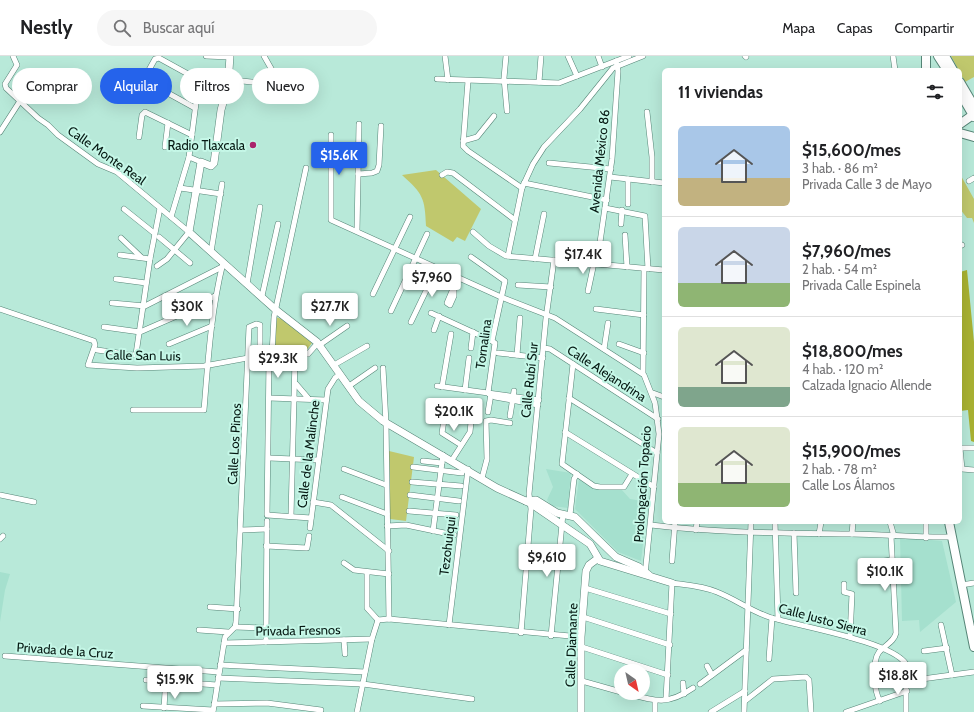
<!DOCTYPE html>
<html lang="es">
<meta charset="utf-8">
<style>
:root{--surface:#fff;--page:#f6f6f6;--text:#202124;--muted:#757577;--line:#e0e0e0;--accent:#2563eb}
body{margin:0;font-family:Cabin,sans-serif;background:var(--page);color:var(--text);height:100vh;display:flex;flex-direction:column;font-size:15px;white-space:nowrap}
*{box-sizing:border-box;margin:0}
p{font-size:13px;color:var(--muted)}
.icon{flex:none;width:22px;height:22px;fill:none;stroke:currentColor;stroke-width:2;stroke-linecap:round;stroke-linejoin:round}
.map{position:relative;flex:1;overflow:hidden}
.panel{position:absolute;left:662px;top:12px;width:300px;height:456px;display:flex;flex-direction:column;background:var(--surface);border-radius:6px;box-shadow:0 4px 16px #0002}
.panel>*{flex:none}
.hud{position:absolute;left:12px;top:12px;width:380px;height:36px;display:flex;gap:8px}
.needle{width:26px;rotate:146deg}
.controls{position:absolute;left:614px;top:608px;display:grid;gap:8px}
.controls a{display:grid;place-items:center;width:36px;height:36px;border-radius:50%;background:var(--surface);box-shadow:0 4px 16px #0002;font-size:20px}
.price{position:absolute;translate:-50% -34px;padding:0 9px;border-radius:4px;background:#fff;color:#222;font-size:13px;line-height:26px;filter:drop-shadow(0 1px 2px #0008)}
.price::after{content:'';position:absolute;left:50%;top:24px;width:12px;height:9px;margin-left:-6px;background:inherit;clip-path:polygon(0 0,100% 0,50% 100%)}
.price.selected{background:var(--accent);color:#fff}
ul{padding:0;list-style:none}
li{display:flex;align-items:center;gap:12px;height:100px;padding:0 16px}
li+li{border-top:1px solid var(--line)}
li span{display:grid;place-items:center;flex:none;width:112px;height:80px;border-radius:6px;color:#555}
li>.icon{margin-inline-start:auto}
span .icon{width:48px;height:48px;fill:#fffc;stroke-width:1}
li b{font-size:17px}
h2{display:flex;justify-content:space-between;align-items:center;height:48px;padding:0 16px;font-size:17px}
.tag{padding:0 14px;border-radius:18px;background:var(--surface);box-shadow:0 4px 16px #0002;font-size:14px;line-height:36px}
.tag.selected{background:var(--accent);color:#fff}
header{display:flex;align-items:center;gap:24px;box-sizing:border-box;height:56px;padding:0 20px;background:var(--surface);border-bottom:1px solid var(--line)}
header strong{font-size:19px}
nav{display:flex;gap:22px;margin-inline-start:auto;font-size:14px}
.search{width:280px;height:36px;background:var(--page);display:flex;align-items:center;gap:10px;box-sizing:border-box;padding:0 14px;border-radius:22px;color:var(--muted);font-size:15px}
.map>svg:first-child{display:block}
</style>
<header>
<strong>Nestly</strong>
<div class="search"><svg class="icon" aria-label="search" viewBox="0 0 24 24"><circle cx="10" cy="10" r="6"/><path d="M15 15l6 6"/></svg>Buscar aquí</div>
<nav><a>Mapa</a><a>Capas</a><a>Compartir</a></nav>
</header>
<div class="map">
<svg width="974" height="656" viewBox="0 0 974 656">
<rect width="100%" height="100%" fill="#b8e9d9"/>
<g fill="#a5e0ce">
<polygon points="546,413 571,417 568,452 552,450 547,444 553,431"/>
<polygon points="579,422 590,430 621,433 630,443 648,446 641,505 618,496 575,453"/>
<polygon points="900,481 942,485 956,546 920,576 919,564 902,565"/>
<polygon points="0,516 10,518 5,534 0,566"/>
</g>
<g fill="#c0c86d">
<polygon points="951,0 974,0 974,21 965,26"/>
<path d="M 436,114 L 481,153 L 465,185 L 457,181 L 453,186 L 426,170 C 425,142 423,138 402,119 Z"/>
<polygon points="960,118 974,143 974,167 972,162 967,162 960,153"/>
<polygon points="276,261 284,264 312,287 306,295 275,294"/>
<polygon points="389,395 414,401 406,465 390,463"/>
</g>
<polygon fill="#a9b232" points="967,214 974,286 974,386 971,385 968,354 960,355 960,216"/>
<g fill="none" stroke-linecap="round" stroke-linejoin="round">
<defs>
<g id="street">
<polyline points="13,0 17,9 5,28 6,32 38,62 48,69 58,79 98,108 117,116 189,176 167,203 157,210"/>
<polyline points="206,0 230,1"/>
<polyline points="264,0 285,37"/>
<polyline points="445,0 448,24"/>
<polyline points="506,0 504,22 507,55"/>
<polyline points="568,0 577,20"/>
<polyline points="598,0 602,11"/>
<polyline points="745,0 746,1"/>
<polyline points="893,0 895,14"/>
<polyline points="437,23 559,27 629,0"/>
<polyline points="233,24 271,28 278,26"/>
<polyline points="468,25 463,90 468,95 522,132"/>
<polyline points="539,26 541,0"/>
<polyline points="195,52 146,25 145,21 155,3 159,2 226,39"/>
<polyline points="647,56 652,101 652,126"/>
<polyline points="0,76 20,45"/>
<polyline points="331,79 331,164 501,241 555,262 644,319 655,347 659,378 645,519"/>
<polyline points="139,81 142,59 145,56 192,79"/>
<polyline points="463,85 477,81 494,60"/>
<polyline points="165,91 168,67"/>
<polyline points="189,101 199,24"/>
<polyline points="549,107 611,113"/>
<polyline points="358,118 372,117 377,115 379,109 381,70"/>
<polyline points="442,119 447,116 453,117 515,164"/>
<polyline points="610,121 664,127"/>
<polyline points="969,125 974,122"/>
<polyline points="524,127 607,144"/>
<polyline points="180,132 221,138"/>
<polyline points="628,148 628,123"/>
<polyline points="605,152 645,160 648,213"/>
<polyline points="124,153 154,177"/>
<polyline points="171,161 189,101 201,106"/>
<polyline points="621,168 622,154"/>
<polyline points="357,175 359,68"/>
<polyline points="473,176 489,190 506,200 664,214"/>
<polyline points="625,179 627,211"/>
<polyline points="159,181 190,207"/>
<polyline points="121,182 141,201"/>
<polyline points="960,190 962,189"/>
<polyline points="211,196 222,128"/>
<polyline points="120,199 150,203"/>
<polyline points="508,200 522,132 533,108 544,91 580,53 613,12 643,0"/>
<polyline points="471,201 505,225 492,285 495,287 488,337"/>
<polyline points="535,203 544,158"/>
<polyline points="597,207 612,103 618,15 616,5"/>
<polyline points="116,223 146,227"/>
<polyline points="247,228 260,151"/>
<polyline points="518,229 551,231"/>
<polyline points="454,231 454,240 450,249 447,247 458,221"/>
<polyline points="588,235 594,207"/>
<polyline points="373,238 410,161"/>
<polyline points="262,240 278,168"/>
<polyline points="112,247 145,250 222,211"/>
<polyline points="0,253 94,285 95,289 88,309 137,312 204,310 270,298 308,298 316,289 321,288 347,270"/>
<polyline points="596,253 644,259"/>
<polyline points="391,255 427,178"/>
<polyline points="431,257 492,285"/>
<polyline points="411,266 437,212"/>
<polyline points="104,271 140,276 186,256 215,240"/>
<polyline points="434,274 439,260"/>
<polyline points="169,288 212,270"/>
<polyline points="619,288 644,297"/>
<polyline points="471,292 473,276"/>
<polyline points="544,292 550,293 658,363"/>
<polyline points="604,293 608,267"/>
<polyline points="97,294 133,299 136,298 150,203 160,152"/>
<polyline points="498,297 543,302"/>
<polyline points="272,298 274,261 306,112"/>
<polyline points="517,299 520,262"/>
<polyline points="269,304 267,459 311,462"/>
<polyline points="573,308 562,408 594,430 600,431 624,431 632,418"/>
<polyline points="334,309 367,290"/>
<polyline points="383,312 386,367 389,563"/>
<polyline points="643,317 644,213"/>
<polyline points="296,328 308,342"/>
<polyline points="349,330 375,312"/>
<polyline points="437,330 539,344"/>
<polyline points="442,331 451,278"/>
<polyline points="465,334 469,302"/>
<polyline points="653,337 664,341"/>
<polyline points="489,338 495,341 538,349"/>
<polyline points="269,342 326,344"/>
<polyline points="569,342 657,397"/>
<path d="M 133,354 L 204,354 C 208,305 211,255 223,207"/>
<polyline points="488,356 491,338"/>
<polyline points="510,360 514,335"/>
<polyline points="444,364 442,377 461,389"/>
<polyline points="565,376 654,431"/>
<polyline points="960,392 962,413 974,414"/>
<polyline points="960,392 974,392"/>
<polyline points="269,402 318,404"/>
<polyline points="452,404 470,376 471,366"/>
<polyline points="423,405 442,407"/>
<polyline points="413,411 462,417"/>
<polyline points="344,413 386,429"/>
<polyline points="482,422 487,403 486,365 491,364 510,367"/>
<polyline points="412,426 461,430"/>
<polyline points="0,439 34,446"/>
<polyline points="410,439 459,445"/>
<polyline points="342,441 387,458"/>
<polyline points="313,446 331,449 389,495"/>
<polyline points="409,455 456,459"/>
<polyline points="570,459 574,423 577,418"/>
<polyline points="291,460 295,303"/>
<polyline points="775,466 778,563"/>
<polyline points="890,466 894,480"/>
<polyline points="926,466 926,482"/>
<path d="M 651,469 C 717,477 784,477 851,478 C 885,478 918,482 952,481"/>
<polyline points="387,470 406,469 454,479"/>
<polyline points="310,472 328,333 335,322 340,318"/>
<polyline points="241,474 267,473"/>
<polyline points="696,474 697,466"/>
<polyline points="433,475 443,399"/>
<polyline points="794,477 796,537"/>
<polyline points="819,478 821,466"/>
<polyline points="852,478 853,466"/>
<polyline points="0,483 3,480"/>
<polyline points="266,490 307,492 309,480"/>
<polyline points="672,505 675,466"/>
<polyline points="876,506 892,504"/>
<polyline points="344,507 354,514 389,518"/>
<polyline points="367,516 367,552 378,564"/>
<polyline points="844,528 844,536 852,538 850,581"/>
<polyline points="961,529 974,527"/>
<polyline points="585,532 671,558"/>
<polyline points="210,551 238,553"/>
<polyline points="583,561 670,589"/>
<polyline points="378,564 389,563 581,581"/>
<polyline points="449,569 468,413"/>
<polyline points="941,569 952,619"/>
<polyline points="235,571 266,572"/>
<polyline points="199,574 228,576"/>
<polyline points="521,577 531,453 529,438 546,262 554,204"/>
<polyline points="551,580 563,458"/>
<polyline points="344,584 345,598"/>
<polyline points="266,586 267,465"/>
<polyline points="224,587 372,583"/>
<polyline points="582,591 668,619"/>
<polyline points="924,595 947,592"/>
<polyline points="5,600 219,616"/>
<polyline points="769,603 772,562"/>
<polyline points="220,609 365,616"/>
<polyline points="707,610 712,619"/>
<polyline points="218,622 363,628 472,643"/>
<polyline points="146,624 217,629"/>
<polyline points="582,625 621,636"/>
<polyline points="907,625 974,616"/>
<polyline points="683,627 684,638"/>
<polyline points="700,628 746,594"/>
<path d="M 626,637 C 654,645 667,650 693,632"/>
<path d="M 666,643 L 672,527 C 687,529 703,530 717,536 C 735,543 751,555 769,561 C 797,570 891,585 906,608 L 906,656"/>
<polyline points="745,645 773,623 806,621 809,624 811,656"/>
<path d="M 880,645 C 874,636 872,605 879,596 C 885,589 894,586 896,577 L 891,480"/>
<polyline points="214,648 267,647 321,654"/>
<polyline points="143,650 213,654"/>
<polyline points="164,652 165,636"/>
<polyline points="213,656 225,581 235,571 236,566 249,271 256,268 260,269 260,300"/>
<polyline points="357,656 372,583 378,564"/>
<polyline points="655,656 655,646"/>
<polyline points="711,656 745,635"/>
<polyline points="744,656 751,466"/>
<polyline points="846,656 907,635"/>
</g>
<g id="secondary">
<polyline points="230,0 228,29 221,54 214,107 211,110 201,106 189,176 276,254 317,286 359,345 383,365 497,432 530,447 590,488 600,505 672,527"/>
<polyline points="526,445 536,444 557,457 575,461 616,501 639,511 649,519"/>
<polyline points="581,656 581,581 586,515 589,509 597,503"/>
</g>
<g id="primary">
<polyline points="926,0 926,14"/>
<polyline points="938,0 947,14"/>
<polyline points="945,0 953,14"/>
<polyline points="960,26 974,50"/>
<polyline points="960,37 974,61"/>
<polyline points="960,68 974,58"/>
<polyline points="960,77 974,81"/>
<polyline points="949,466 974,591"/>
</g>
</defs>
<use href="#street" stroke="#568577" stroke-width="6"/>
<use href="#secondary" stroke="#568577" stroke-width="8"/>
<use href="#primary" stroke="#568577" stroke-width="10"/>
<use href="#street" stroke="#fff" stroke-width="5"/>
<use href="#secondary" stroke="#fff" stroke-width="7"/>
<use href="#primary" stroke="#fff" stroke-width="8"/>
</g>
<circle fill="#aa246c" stroke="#c5f7e7" stroke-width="1.5" cx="253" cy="89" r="4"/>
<g text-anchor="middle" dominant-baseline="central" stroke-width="4" stroke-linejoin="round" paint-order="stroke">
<g font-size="13" fill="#061913" stroke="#c5f7e7" text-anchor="end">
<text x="245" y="89">Radio Tlaxcala</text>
</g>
<g font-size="13" fill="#061913" stroke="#c5f7e7">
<text transform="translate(107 99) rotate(35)">Calle Monte Real</text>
<text transform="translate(599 105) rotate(-84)">Avenida México 86</text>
<text transform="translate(483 288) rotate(-82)">Tornalina</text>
<text transform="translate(143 299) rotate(1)">Calle San Luis</text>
<text transform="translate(607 317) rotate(33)">Calle Alejandrina</text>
<text transform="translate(529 324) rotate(-84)">Calle Rubí Sur</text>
<text transform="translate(234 388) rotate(-87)">Calle Los Pinos</text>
<text transform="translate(308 398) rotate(-83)">Calle de la Malinche</text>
<text transform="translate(642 428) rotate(-86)">Prolongación Topacio</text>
<text transform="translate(447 490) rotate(-83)">Tezohuiqui</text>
<text transform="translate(823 563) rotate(15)">Calle Justo Sierra</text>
<text transform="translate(298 574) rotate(-1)">Privada Fresnos</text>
<text transform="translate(571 589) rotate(-88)">Calle Diamante</text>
<text transform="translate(65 594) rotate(4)">Privada de la Cruz</text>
</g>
</g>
</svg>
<div class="controls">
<a><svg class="needle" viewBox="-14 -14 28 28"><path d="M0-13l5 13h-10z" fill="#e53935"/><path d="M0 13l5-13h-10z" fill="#757577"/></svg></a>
</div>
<b class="price selected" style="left:339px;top:120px">$15.6K</b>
<b class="price" style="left:583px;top:219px">$17.4K</b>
<b class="price" style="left:432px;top:242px">$7,960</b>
<b class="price" style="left:187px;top:271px">$30K</b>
<b class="price" style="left:330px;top:271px">$27.7K</b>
<b class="price" style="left:278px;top:323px">$29.3K</b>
<b class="price" style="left:454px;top:376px">$20.1K</b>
<b class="price" style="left:547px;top:522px">$9,610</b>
<b class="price" style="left:885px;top:536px">$10.1K</b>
<b class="price" style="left:898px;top:640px">$18.8K</b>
<b class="price" style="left:175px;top:644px">$15.9K</b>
<div class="hud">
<a class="tag">Comprar</a>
<a class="tag selected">Alquilar</a>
<a class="tag">Filtros</a>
<a class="tag">Nuevo</a>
</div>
<section class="panel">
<h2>11 viviendas<svg class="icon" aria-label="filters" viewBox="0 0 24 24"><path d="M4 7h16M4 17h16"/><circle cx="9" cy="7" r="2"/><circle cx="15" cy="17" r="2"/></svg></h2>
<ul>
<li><span style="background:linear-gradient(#a9c7e8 65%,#c2b280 0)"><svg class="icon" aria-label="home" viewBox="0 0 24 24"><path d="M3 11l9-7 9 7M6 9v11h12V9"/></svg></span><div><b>$15,600/mes</b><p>3 hab. · 86 m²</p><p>Privada Calle 3 de Mayo</p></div></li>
<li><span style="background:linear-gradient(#c9d6e8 70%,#8fb573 0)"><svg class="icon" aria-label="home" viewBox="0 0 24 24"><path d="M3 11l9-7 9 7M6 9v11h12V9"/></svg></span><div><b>$7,960/mes</b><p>2 hab. · 54 m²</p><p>Privada Calle Espinela</p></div></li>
<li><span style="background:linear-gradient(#dfe7d0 75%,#7fa58c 0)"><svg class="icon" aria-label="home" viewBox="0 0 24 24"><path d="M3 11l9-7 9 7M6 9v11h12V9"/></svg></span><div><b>$18,800/mes</b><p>4 hab. · 120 m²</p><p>Calzada Ignacio Allende</p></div></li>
<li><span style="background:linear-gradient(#dfe7d0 70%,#8fb573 0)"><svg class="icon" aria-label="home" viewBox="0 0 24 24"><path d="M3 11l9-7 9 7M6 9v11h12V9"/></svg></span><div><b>$15,900/mes</b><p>2 hab. · 78 m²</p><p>Calle Los Álamos</p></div></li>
</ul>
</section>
</div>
